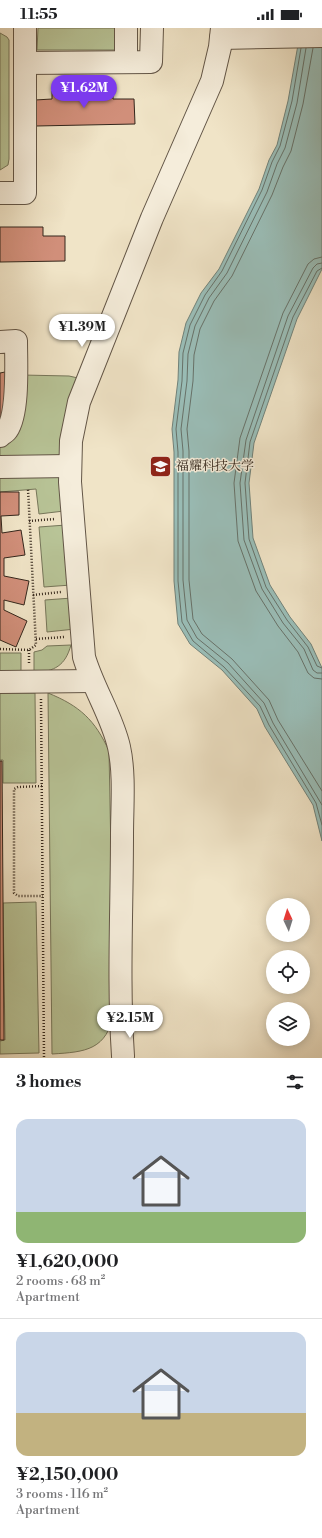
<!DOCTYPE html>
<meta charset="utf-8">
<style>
:root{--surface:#fff;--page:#f2f2f2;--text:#202124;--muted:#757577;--line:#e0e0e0;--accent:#7c3aed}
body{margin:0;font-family:"Libre Bodoni","Noto Serif SC",serif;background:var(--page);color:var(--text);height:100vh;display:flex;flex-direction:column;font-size:15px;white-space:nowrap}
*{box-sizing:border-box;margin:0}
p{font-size:13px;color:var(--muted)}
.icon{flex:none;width:22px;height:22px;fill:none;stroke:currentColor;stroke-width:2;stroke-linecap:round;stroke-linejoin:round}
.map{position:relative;height:1030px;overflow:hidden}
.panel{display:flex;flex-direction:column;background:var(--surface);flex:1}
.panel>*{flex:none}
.needle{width:26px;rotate:356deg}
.controls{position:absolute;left:266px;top:870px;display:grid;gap:8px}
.controls a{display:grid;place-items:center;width:44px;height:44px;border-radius:50%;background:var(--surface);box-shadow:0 2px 10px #0003;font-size:20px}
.price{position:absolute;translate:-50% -34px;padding:0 9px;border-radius:14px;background:#fff;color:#222;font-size:13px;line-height:26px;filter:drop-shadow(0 1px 2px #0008)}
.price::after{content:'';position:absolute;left:50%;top:24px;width:12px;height:9px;margin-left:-6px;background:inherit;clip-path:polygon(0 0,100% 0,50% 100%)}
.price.active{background:var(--accent);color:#fff}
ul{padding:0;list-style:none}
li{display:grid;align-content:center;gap:8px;height:212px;padding:0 16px}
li+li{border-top:1px solid var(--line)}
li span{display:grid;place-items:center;height:124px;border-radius:12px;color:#555}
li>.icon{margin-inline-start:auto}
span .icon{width:72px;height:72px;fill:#fffc;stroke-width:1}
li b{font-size:17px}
h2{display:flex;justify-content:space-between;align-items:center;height:48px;padding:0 16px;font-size:17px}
.status{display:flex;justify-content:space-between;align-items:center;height:28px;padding:0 20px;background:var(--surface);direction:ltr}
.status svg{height:11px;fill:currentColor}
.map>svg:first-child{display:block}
</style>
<div class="status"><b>11:55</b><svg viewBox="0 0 49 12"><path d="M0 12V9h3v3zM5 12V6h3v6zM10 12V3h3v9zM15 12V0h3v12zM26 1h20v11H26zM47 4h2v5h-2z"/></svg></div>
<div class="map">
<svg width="322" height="1030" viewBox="0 0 322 1030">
<rect width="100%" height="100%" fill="#f0e4c7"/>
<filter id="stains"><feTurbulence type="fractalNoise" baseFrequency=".005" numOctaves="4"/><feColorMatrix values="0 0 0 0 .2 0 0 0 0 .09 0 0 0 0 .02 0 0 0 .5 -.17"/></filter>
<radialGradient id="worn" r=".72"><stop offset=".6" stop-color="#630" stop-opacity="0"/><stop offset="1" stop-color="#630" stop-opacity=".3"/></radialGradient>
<g fill="#b8c497" stroke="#76765a">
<polygon points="38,0 122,0 122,22 37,22"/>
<polygon points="0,5 7,9 9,12 9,131 8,137 0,142"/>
<polygon points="22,347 69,348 78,350 61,428 0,434 0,416"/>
<polygon points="0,443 41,443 60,449 64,483 39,486 36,461 0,464"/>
<polygon points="66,497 71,557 44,559 39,499"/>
<polygon points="72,570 75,601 47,604 45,572"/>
<path d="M 71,617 C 65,638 55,643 34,645 L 34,624 L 42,622 L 47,618 Z"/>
<polygon points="0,625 21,625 21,645 0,646"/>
<polygon points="0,665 35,665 36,755 3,755 3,732 0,732"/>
<path d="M 48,665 C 80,678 95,692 109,723 L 114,984 C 107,1022 86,1024 52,1026 Z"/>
<polygon points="36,874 39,1025 0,1026 0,1013 5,1012 3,875"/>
</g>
<polygon fill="#9abeb8" stroke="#71827a" points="301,0 322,0 322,241 297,291 254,415 249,455 253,510 270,557 290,589 311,616 322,640 322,813 313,777 265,699 257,681 222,642 190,616 178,596 174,553 174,424 172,401 178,352 179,324 186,295 201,265 219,241 259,161 269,132 277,117 288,73"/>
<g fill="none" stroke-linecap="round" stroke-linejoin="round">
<g stroke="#67726a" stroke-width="1">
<polyline points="301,20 292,73 280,118 272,134 262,162 222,243 205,267 190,297 183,325 182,353 176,401 178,424 178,553 182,594 193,613 224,639 260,678 269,697 316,775 322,797"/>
<polyline points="306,20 297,75 285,120 277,136 267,164 227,245 209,270 195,298 188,326 187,353 181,401 183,423 183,552 187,592 197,610 228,635 264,675 273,695 322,777"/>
<polyline points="313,20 303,76 291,123 283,139 272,167 232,248 214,273 200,301 194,327 193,353 187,401 189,423 189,552 193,591 202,606 232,631 269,672 278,692 322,763"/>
<polyline points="322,229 314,231 308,236 283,285 240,410 234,455 238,513 256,563 278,598 298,624 308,645 314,650 322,651"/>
<polyline points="322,235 317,236 313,240 288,288 246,412 240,455 244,512 262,561 283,595 304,621 313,642 317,645 322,645"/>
<polyline points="322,240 317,243 293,289 250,414 245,455 249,511 266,559 287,592 308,619 317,638 322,640"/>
</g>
</g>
<g fill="#d18f7a" stroke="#34271c">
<polygon points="113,62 113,71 134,71 135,96 36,98 35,72 52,71 52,63"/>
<polygon points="0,199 43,199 43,208 65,208 65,233 0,234"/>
<polygon points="5,344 6,392 0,392 0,345"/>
<polygon points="0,464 19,464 19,487 1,488 2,505 21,502 25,527 4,530 4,548 29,553 24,577 4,572 4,582 27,593 16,619 0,612"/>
<polygon points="0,733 2,733 4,1012 0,1012"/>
</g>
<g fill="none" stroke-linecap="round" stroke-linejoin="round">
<defs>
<g id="minor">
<polyline points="126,0 126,34"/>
<polyline points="221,10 322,8"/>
<polyline points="25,35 151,34 152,0"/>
<polyline points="0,165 25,165 25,0"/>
<path d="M 0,314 L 16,313 C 16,334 19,385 7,402 C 6,404 2,406 0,408"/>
<polyline points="0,439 69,438"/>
<polyline points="0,654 92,653"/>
<path d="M 123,1028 C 118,954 122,881 122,807 C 122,779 125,746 119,719 C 112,688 93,660 84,629 L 70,454 L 71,413 L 79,374 L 152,190 L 212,53 L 220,19 L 222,0"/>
</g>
</defs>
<use href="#minor" stroke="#635647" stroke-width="24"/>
<g stroke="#34271c" stroke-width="2.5" stroke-dasharray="1 2" stroke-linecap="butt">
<polyline points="29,493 55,491"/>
<polyline points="33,567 61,564"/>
<polyline points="36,611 64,609"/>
<polyline points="0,621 29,622 36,617 28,461"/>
<polyline points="29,622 29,635"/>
<polyline points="41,671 44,1030"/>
<polyline points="42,758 18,759 14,761 14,865 18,868 43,868"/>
</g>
<use href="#minor" stroke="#f5eddb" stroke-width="22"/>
</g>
<defs>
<symbol id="university-square" viewBox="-11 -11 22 22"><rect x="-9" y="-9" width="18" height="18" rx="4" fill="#8f2418" stroke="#f5eddb"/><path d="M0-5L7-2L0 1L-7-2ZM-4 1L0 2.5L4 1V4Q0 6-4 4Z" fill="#fff"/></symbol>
</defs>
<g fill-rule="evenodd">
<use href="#university-square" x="148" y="426" width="25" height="25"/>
</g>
<g text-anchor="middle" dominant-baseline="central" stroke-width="3" stroke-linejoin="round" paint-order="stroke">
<g font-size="13" fill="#34271c" stroke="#f5eddb" text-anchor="start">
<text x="176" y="438">福耀科技大学</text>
</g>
</g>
<rect width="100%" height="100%" filter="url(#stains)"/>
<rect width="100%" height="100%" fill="url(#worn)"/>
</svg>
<div class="controls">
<a><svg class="needle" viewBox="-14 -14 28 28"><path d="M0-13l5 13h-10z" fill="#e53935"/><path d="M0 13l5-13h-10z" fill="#757577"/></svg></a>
<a><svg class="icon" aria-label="locate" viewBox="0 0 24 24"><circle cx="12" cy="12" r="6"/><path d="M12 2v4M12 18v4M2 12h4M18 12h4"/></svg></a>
<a><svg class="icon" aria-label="layers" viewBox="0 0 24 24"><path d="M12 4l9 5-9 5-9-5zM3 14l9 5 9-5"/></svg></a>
</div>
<b class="price active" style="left:84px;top:81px">¥1.62M</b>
<b class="price" style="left:82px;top:320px">¥1.39M</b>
<b class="price" style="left:130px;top:1011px">¥2.15M</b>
</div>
<section class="panel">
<h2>3 homes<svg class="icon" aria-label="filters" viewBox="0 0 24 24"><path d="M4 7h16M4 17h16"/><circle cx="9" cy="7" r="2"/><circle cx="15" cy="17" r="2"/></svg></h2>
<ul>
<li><span style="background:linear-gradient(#c9d6e8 75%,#8fb573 0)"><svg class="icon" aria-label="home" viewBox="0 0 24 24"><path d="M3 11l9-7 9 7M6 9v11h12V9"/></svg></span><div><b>¥1,620,000</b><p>2 rooms · 68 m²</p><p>Apartment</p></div></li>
<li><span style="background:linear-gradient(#c9d6e8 65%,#c2b280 0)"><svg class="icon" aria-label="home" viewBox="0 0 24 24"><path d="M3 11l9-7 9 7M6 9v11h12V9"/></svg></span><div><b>¥2,150,000</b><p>3 rooms · 116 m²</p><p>Apartment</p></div></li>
</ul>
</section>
